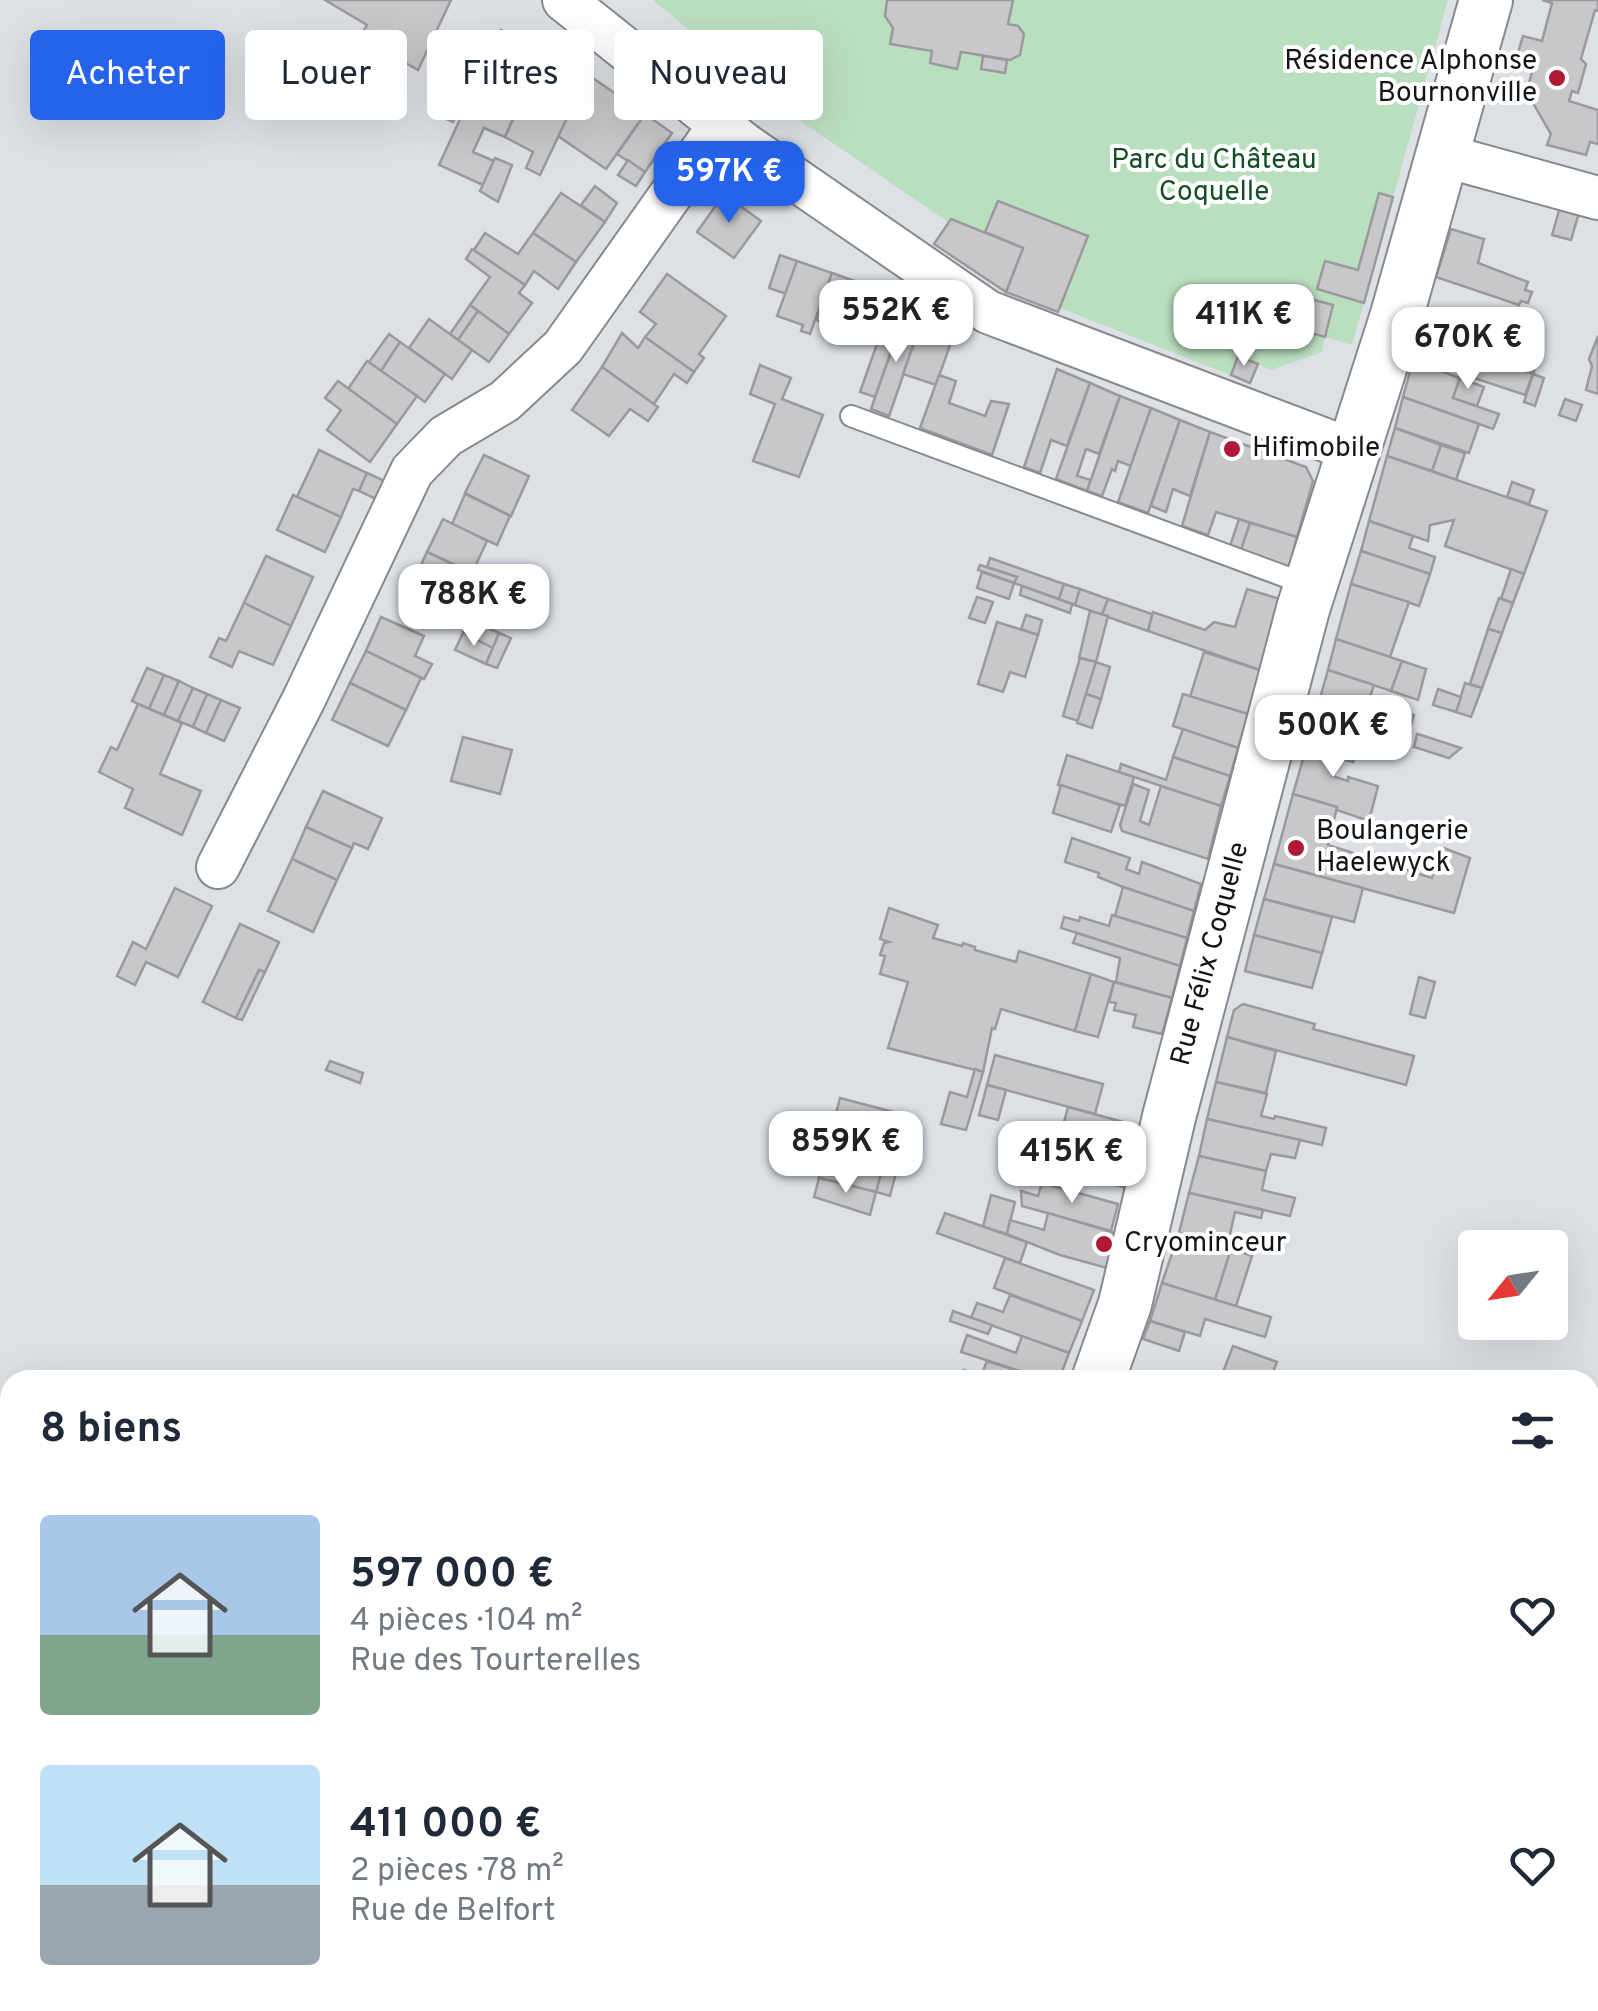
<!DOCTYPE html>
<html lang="fr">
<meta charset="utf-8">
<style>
:root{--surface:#fff;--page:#f6f6f7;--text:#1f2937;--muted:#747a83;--accent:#2563eb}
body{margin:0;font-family:Overpass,sans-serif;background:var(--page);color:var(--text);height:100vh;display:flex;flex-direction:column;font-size:38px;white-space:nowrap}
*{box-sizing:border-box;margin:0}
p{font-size:32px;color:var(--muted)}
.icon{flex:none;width:55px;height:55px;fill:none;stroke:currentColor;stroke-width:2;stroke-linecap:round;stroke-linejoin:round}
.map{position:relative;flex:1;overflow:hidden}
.sheet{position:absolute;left:0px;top:1370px;width:1600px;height:642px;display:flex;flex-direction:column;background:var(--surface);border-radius:30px 30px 0 0;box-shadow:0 10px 40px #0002}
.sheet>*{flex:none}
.guide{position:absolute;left:30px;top:30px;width:1000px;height:90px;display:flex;gap:20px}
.needle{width:65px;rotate:240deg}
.fabs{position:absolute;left:1458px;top:1230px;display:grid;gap:20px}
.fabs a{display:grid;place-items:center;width:110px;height:110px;border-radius:10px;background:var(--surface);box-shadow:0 10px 40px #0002;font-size:50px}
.price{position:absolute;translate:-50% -85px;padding:0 22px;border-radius:20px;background:#fff;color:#222;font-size:32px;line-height:65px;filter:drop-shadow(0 2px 5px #0008)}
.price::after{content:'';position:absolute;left:50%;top:60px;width:30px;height:22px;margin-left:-15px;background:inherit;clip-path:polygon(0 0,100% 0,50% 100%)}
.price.on{background:var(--accent);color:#fff}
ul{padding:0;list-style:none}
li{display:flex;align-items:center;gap:30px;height:250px;padding:0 40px}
li span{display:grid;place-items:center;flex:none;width:280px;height:200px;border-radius:10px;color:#555}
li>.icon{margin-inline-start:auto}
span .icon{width:120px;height:120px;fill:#fffc;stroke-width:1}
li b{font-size:42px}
h2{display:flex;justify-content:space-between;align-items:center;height:120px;padding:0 40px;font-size:42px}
.tag{padding:0 35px;border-radius:10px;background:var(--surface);box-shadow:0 10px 40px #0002;font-size:35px;line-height:90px}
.tag.on{background:var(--accent);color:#fff}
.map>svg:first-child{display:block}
</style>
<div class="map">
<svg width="1598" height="2011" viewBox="0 0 1598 2011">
<rect width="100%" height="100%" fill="#dde1e5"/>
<polygon fill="#badfbf" points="653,0 1448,0 1352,345 1325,337 1322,352 1271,370 1258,364 1250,383 1060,308 1058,312 1001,290 934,244 948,222 796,118"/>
<g fill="#cac7cb" stroke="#9b999d" stroke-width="2.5">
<polygon points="325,0 451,0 418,70 360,37 367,25"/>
<polygon points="887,0 1013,0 1008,24 1018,26 1024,34 1020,55 1010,60 961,52 957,69 930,63 932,51 890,44 893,28 885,16"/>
<polygon points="1542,0 1598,0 1598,11 1595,10 1581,59 1586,64 1578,93 1572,91 1569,101 1598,110 1598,144 1590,142 1586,155 1547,145 1551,134 1533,103 1524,101 1535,61 1517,56 1523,36 1542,41 1552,3"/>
<polygon points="501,30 517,37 496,84 523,97 505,137 484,128 473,152 494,161 483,185 439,165"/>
<polygon points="983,56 1007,60 1005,73 981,69"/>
<polygon points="587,74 645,114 606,169 558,136"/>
<polygon points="523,97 567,118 540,175 526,168 533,152 505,137"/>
<polygon points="447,98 461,105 453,122 438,115"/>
<polygon points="645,114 672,133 645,172 617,154"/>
<polygon points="495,158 512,165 498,202 480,191"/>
<polygon points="628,160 645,172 636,186 618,175"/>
<polygon points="595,186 617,203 605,222 581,205"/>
<polygon points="561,193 605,222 576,262 533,233"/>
<polygon points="1379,193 1393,197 1364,303 1317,289 1325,261 1358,270"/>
<polygon points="724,194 761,221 734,258 697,232"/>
<polygon points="1562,200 1581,206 1571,240 1552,235"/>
<polygon points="998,201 1088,236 1058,312 1006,292 1023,248 985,232"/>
<polygon points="951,219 1023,248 1006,292 934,244"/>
<polygon points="1451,229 1484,239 1478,263 1528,282 1525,290 1532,292 1528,303 1521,301 1519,305 1436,277"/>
<polygon points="485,233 518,254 533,233 576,262 558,289 534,271 525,285 474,250"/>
<polygon points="472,249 525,285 519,293 532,303 509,334 470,305 490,277 466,259"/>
<polygon points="780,255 797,261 786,294 769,288"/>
<polygon points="797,261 832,273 810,334 801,331 803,325 777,316"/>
<polygon points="832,273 869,286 865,295 875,299 870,314 859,311 852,332 816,320"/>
<polygon points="667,274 726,316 699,354 704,358 694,372 645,337 656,324 640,312"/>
<polygon points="1314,300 1333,305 1325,337 1304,331"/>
<polygon points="470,305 478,311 458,340 450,334"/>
<polygon points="889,310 904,315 875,397 860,392"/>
<polygon points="478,311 509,334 489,362 458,340"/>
<polygon points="904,315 922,321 889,416 871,409"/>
<polygon points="924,315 956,328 936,385 903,374"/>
<polygon points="429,319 472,350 452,379 409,348"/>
<polygon points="622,333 638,348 645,337 694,372 687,383 674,374 654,404 602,367"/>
<polygon points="389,334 400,342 381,371 369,362"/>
<polygon points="1514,336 1541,345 1533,374 1504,365"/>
<polygon points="1598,336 1598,394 1586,390 1592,366 1589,359"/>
<polygon points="400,342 445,374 425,402 381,371"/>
<polygon points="1238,356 1258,364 1250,383 1231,375"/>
<polygon points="1481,357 1533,374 1525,395 1474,378"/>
<polygon points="367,361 417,396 397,424 348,389"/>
<polygon points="1413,361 1460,378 1453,398 1499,414 1493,429 1403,397"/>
<polygon points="760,365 791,378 782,399 823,415 799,477 753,461 775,404 750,394"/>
<polygon points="602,367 658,407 648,421 630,409 609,436 572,410"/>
<polygon points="1057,369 1090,383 1067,446 1051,440 1040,473 1024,467"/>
<polygon points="1533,374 1544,378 1535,406 1524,402"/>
<polygon points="939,375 956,381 949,403 985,416 991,401 1009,404 992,455 920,428"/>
<polygon points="1460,378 1484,387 1477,406 1453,398"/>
<polygon points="338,381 397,424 370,462 327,430 341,410 325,398"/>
<polygon points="1090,383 1120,396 1099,454 1086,449 1077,476 1091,480 1087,491 1056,479"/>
<polygon points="1120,396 1151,408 1131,466 1118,461 1115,471 1112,469 1102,496 1087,491"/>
<polygon points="1403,397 1479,424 1469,453 1395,428"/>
<polygon points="1565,399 1582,405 1576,421 1559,415"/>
<polygon points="1151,408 1180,420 1148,513 1118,502"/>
<polygon points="1180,420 1210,432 1190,496 1173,489 1166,512 1151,506"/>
<polygon points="1395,428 1441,445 1432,471 1387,456"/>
<polygon points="1210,432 1306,467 1313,481 1297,537 1216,512 1208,535 1182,526"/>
<polygon points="1441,445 1465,453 1456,480 1432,471"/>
<polygon points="319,450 367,473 359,491 353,489 341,517 297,497"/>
<polygon points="484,455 529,476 511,516 465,493"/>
<polygon points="1387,456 1547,511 1524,574 1445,546 1454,520 1430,525 1428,541 1369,521"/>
<polygon points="367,473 387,482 378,500 359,491"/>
<polygon points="1512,482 1534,490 1529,504 1507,497"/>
<polygon points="465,494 510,516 497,545 452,524"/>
<polygon points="293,495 341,517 325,552 277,530"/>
<polygon points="443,519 487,541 472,573 427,552"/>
<polygon points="1239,519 1250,523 1241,550 1230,546"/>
<polygon points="1369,521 1413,536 1409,548 1435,557 1430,574 1361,551"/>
<polygon points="1250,523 1297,537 1289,568 1241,550"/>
<polygon points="1361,551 1430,574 1419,606 1351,584"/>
<polygon points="427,552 472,573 456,610 410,589"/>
<polygon points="266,556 313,577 291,626 244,603"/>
<polygon points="990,558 1064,584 1059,599 1014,583 1017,577 987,567"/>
<polygon points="980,565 1017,577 1014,583 978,570"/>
<polygon points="1511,569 1524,574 1513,603 1501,599"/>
<polygon points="982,572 1014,583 1009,599 977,588"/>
<polygon points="1064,584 1080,589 1075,605 1059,599"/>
<polygon points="1351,584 1409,602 1390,657 1336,639"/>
<polygon points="1022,586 1072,604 1070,613 1020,595"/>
<polygon points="1080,589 1108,599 1102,615 1075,605"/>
<polygon points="1247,589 1280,599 1260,670 1148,631 1153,612 1205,630 1214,622 1235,627"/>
<polygon points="977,597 993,602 985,623 969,618"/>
<polygon points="1499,598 1513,603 1502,633 1488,629"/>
<polygon points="1108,599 1152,614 1148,631 1102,615"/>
<polygon points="244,603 291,626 273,665 239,651 232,667 210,657 219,638 226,641"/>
<polygon points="1090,611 1108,616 1096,662 1079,658"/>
<polygon points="1026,615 1042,620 1038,635 1021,629"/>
<polygon points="381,617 424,636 415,656 432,664 424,679 366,651"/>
<polygon points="469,619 499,633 493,648 463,633"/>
<polygon points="997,622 1038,635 1025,677 1010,672 1003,692 978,684"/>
<polygon points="1488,629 1502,633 1482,688 1470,684"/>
<polygon points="463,633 493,648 486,664 455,650"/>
<polygon points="499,633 511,638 497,668 486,664"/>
<polygon points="1336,639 1402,661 1391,691 1328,670"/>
<polygon points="366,651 421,678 406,710 350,683"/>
<polygon points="1204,652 1260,670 1248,714 1190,697"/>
<polygon points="1080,658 1096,662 1078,721 1063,716"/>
<polygon points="1402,661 1426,669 1418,700 1391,691"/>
<polygon points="1096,662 1110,667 1101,699 1086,694"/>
<polygon points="147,668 164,675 149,709 132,701"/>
<polygon points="1328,670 1374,685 1369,700 1414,715 1409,731 1319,702"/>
<polygon points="164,675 179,681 164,715 149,709"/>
<polygon points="179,681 193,688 178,721 164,715"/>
<polygon points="350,683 406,710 388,746 332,720"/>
<polygon points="1465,683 1482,688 1471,717 1456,712"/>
<polygon points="193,688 207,694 193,727 178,721"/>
<polygon points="1438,689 1461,697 1456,712 1433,705"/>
<polygon points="207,694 221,700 206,733 193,727"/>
<polygon points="1086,694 1101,699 1092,728 1077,723"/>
<polygon points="1183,694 1248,714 1238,748 1173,726"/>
<polygon points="221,700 240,708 224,741 206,733"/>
<polygon points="1319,702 1384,723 1376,754 1310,735"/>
<polygon points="138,704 182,723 160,774 201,791 182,835 125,808 133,789 99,772 111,747 117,750"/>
<polygon points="1183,729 1238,748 1230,776 1173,757"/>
<polygon points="1417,734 1421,735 1461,748 1449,758 1414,747"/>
<polygon points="1310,735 1357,749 1353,762 1337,758 1332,776 1348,781 1348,777 1378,786 1369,821 1337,810 1337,807 1293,794"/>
<polygon points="463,737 512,750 500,794 451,781"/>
<polygon points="1067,755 1134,777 1125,806 1058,785"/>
<polygon points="1173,757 1230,776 1221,806 1119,772 1121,764 1166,780"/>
<polygon points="1133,784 1149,790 1140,821 1149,825 1161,786 1221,806 1208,859 1122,831 1120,825"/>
<polygon points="1061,785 1120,805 1111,832 1053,813"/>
<polygon points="323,791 382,818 368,849 354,843 352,848 306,827"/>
<polygon points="1293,794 1337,807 1328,845 1432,878 1441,847 1470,858 1454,913 1274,864"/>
<polygon points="306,827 352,848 337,880 292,859"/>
<polygon points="1072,838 1130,858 1126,869 1139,874 1142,862 1201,884 1194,911 1123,887 1098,877 1099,873 1065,862"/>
<polygon points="292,859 337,880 313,932 268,911"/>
<polygon points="1274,864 1363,888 1354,922 1264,899"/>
<polygon points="1123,887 1194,911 1187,938 1115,916"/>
<polygon points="175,888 212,906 178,977 146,962 135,985 117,976 133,942 146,949"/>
<polygon points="1264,899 1332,917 1322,953 1254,935"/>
<polygon points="889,908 938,925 933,938 962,946 963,943 975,947 975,950 1016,962 1019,951 1091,974 1075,1031 1001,1009 995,1029 992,1028 983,1072 888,1048 908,982 880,974 885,956 880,955 884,943 889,942 880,939"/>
<polygon points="1112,915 1187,938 1180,966 1061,928 1064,917 1079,921 1080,917 1109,926"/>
<polygon points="240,924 279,942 265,972 259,970 236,1018 203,1002"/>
<polygon points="1077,933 1180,966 1172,998 1116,982 1120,958 1073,943"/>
<polygon points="1254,935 1322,953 1312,988 1245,971"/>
<polygon points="259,970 265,972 242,1020 236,1018"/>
<polygon points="1091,974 1114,982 1098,1037 1075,1031"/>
<polygon points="1419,977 1435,982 1425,1018 1410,1014"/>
<polygon points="1114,982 1172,998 1162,1034 1133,1027 1136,1015 1114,1010 1116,1003 1109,1002"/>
<polygon points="1243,1004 1315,1024 1313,1029 1414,1056 1406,1085 1227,1037 1234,1010"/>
<polygon points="1227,1037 1276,1051 1266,1093 1216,1082"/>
<polygon points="995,1055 1103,1084 1095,1114 987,1085"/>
<polygon points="330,1061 363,1073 360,1083 326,1070"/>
<polygon points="975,1069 983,1072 966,1130 941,1124 950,1092 967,1097"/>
<polygon points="1216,1082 1267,1094 1261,1116 1274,1119 1275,1116 1326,1128 1322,1145 1207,1119"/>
<polygon points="987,1085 1006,1090 998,1120 979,1115"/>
<polygon points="840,1098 897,1113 890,1139 833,1125"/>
<polygon points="1068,1107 1138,1126 1131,1156 1060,1137"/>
<polygon points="897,1113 911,1115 890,1196 876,1192"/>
<polygon points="1207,1119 1300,1140 1295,1158 1271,1154 1266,1171 1199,1156"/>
<polygon points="833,1125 890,1139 876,1192 819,1178"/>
<polygon points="1096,1147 1131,1156 1123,1187 1088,1178"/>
<polygon points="1199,1156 1266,1171 1262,1190 1295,1198 1290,1216 1189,1193"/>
<polygon points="819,1178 876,1192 870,1215 814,1197"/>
<polygon points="1042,1183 1118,1204 1111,1231 1022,1206 1021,1191 1038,1196"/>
<polygon points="1189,1193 1263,1210 1261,1218 1235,1212 1230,1234 1254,1243 1251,1255 1179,1233"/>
<polygon points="991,1195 1015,1202 1007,1234 983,1227"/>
<polygon points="945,1213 1027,1242 1020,1263 937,1233"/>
<polygon points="1048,1213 1115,1233 1107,1268 1060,1255 1007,1234 1010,1220 1044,1230"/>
<polygon points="1179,1233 1231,1249 1215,1300 1162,1283"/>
<polygon points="1231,1249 1252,1256 1236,1306 1215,1300"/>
<polygon points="1005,1258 1094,1290 1082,1321 994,1288"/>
<polygon points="1162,1283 1271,1317 1265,1337 1205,1319 1200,1336 1150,1321"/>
<polygon points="1010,1295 1082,1321 1069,1353 971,1318 977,1303 1003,1312"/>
<polygon points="953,1311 992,1325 988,1334 950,1321"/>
<polygon points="1150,1321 1185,1332 1179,1351 1143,1339"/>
<polygon points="967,1335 1016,1353 1022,1336 1069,1353 1059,1380 1047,1380 961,1352"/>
<polygon points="1233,1346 1277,1362 1270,1380 1220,1380"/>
<polygon points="987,1361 1047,1380 960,1380 964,1370 981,1376"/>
<polygon points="10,1428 10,1718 0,1713 0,1447"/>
<polygon points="1597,1821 1598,1822 1598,1894 1590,1890 1590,1835"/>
</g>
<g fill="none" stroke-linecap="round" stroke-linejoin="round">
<defs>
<polyline id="service" points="851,416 1308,585"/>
<g id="minor">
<polyline points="564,0 744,144 988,312 1354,451"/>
<polyline points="1442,155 1598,198"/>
<polyline points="218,867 304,699 412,471 446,436 505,401 563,347 720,125"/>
</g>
<g id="tertiary">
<polyline points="1098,1380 1125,1304 1169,1117 1303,609 1397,315 1486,0"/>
<polyline points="887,2011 888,2002"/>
</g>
</defs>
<use href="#service" stroke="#86898d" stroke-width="24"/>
<use href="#minor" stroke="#86898d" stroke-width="46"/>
<use href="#tertiary" stroke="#86898d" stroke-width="56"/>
<use href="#service" stroke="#fff" stroke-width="20"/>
<use href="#minor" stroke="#fff" stroke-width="42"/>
<use href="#tertiary" stroke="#fff" stroke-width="52"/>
<g stroke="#6f7274" stroke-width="8" stroke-dasharray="18 18" stroke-linecap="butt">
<polyline points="1590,1971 1598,1971"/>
<polyline points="3,2011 200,2002"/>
</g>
</g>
<g fill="#ae1a34" stroke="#fff" stroke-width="4">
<circle cx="1557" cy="78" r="10"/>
<circle cx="1232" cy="449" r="10"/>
<circle cx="1296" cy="848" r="10"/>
<circle cx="1104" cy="1244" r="10"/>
</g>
<g text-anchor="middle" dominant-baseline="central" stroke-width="8" stroke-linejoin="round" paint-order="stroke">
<g font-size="28" fill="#141516" stroke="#fff" text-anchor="start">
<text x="1537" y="62" text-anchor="end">Résidence Alphonse<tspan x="1537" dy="32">Bournonville</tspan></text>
<text x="1252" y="449">Hifimobile</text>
<text x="1316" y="832">Boulangerie<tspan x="1316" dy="32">Haelewyck</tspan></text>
<text x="1124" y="1244">Cryominceur</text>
</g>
<g font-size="28" fill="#124f25" stroke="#fff">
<text x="1214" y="161">Parc du Château<tspan x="1214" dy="32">Coquelle</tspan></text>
</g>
<g font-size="28" fill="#141516" stroke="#fff">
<text transform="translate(1211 954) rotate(-75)">Rue Félix Coquelle</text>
</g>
</g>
</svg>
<div class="fabs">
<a><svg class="needle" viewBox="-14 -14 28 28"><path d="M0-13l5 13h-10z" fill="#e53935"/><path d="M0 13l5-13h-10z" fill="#747a83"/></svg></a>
</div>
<b class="price on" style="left:729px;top:226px">597K €</b>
<b class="price" style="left:896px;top:365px">552K €</b>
<b class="price" style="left:1244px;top:369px">411K €</b>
<b class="price" style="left:1468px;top:392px">670K €</b>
<b class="price" style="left:474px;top:649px">788K €</b>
<b class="price" style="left:1333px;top:780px">500K €</b>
<b class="price" style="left:846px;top:1196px">859K €</b>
<b class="price" style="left:1072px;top:1206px">415K €</b>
<div class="guide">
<a class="tag on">Acheter</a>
<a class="tag">Louer</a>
<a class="tag">Filtres</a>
<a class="tag">Nouveau</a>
</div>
<section class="sheet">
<h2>8 biens<svg class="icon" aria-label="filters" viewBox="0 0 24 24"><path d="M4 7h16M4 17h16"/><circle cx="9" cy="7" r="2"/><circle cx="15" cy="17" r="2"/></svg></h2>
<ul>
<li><span style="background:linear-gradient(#a9c7e8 60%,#7fa58c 0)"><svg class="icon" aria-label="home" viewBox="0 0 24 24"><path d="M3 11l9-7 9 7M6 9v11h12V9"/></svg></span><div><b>597 000 €</b><p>4 pièces · 104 m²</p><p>Rue des Tourterelles</p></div><svg class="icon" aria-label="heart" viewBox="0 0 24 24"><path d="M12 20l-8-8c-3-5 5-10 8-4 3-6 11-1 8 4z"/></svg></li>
<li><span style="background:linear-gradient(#bfe0f5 60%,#9aa5b1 0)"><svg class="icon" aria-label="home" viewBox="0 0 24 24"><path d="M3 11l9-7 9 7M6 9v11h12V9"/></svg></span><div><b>411 000 €</b><p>2 pièces · 78 m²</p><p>Rue de Belfort</p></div><svg class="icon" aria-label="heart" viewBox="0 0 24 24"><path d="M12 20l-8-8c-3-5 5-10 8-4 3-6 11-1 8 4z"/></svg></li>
</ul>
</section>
</div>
